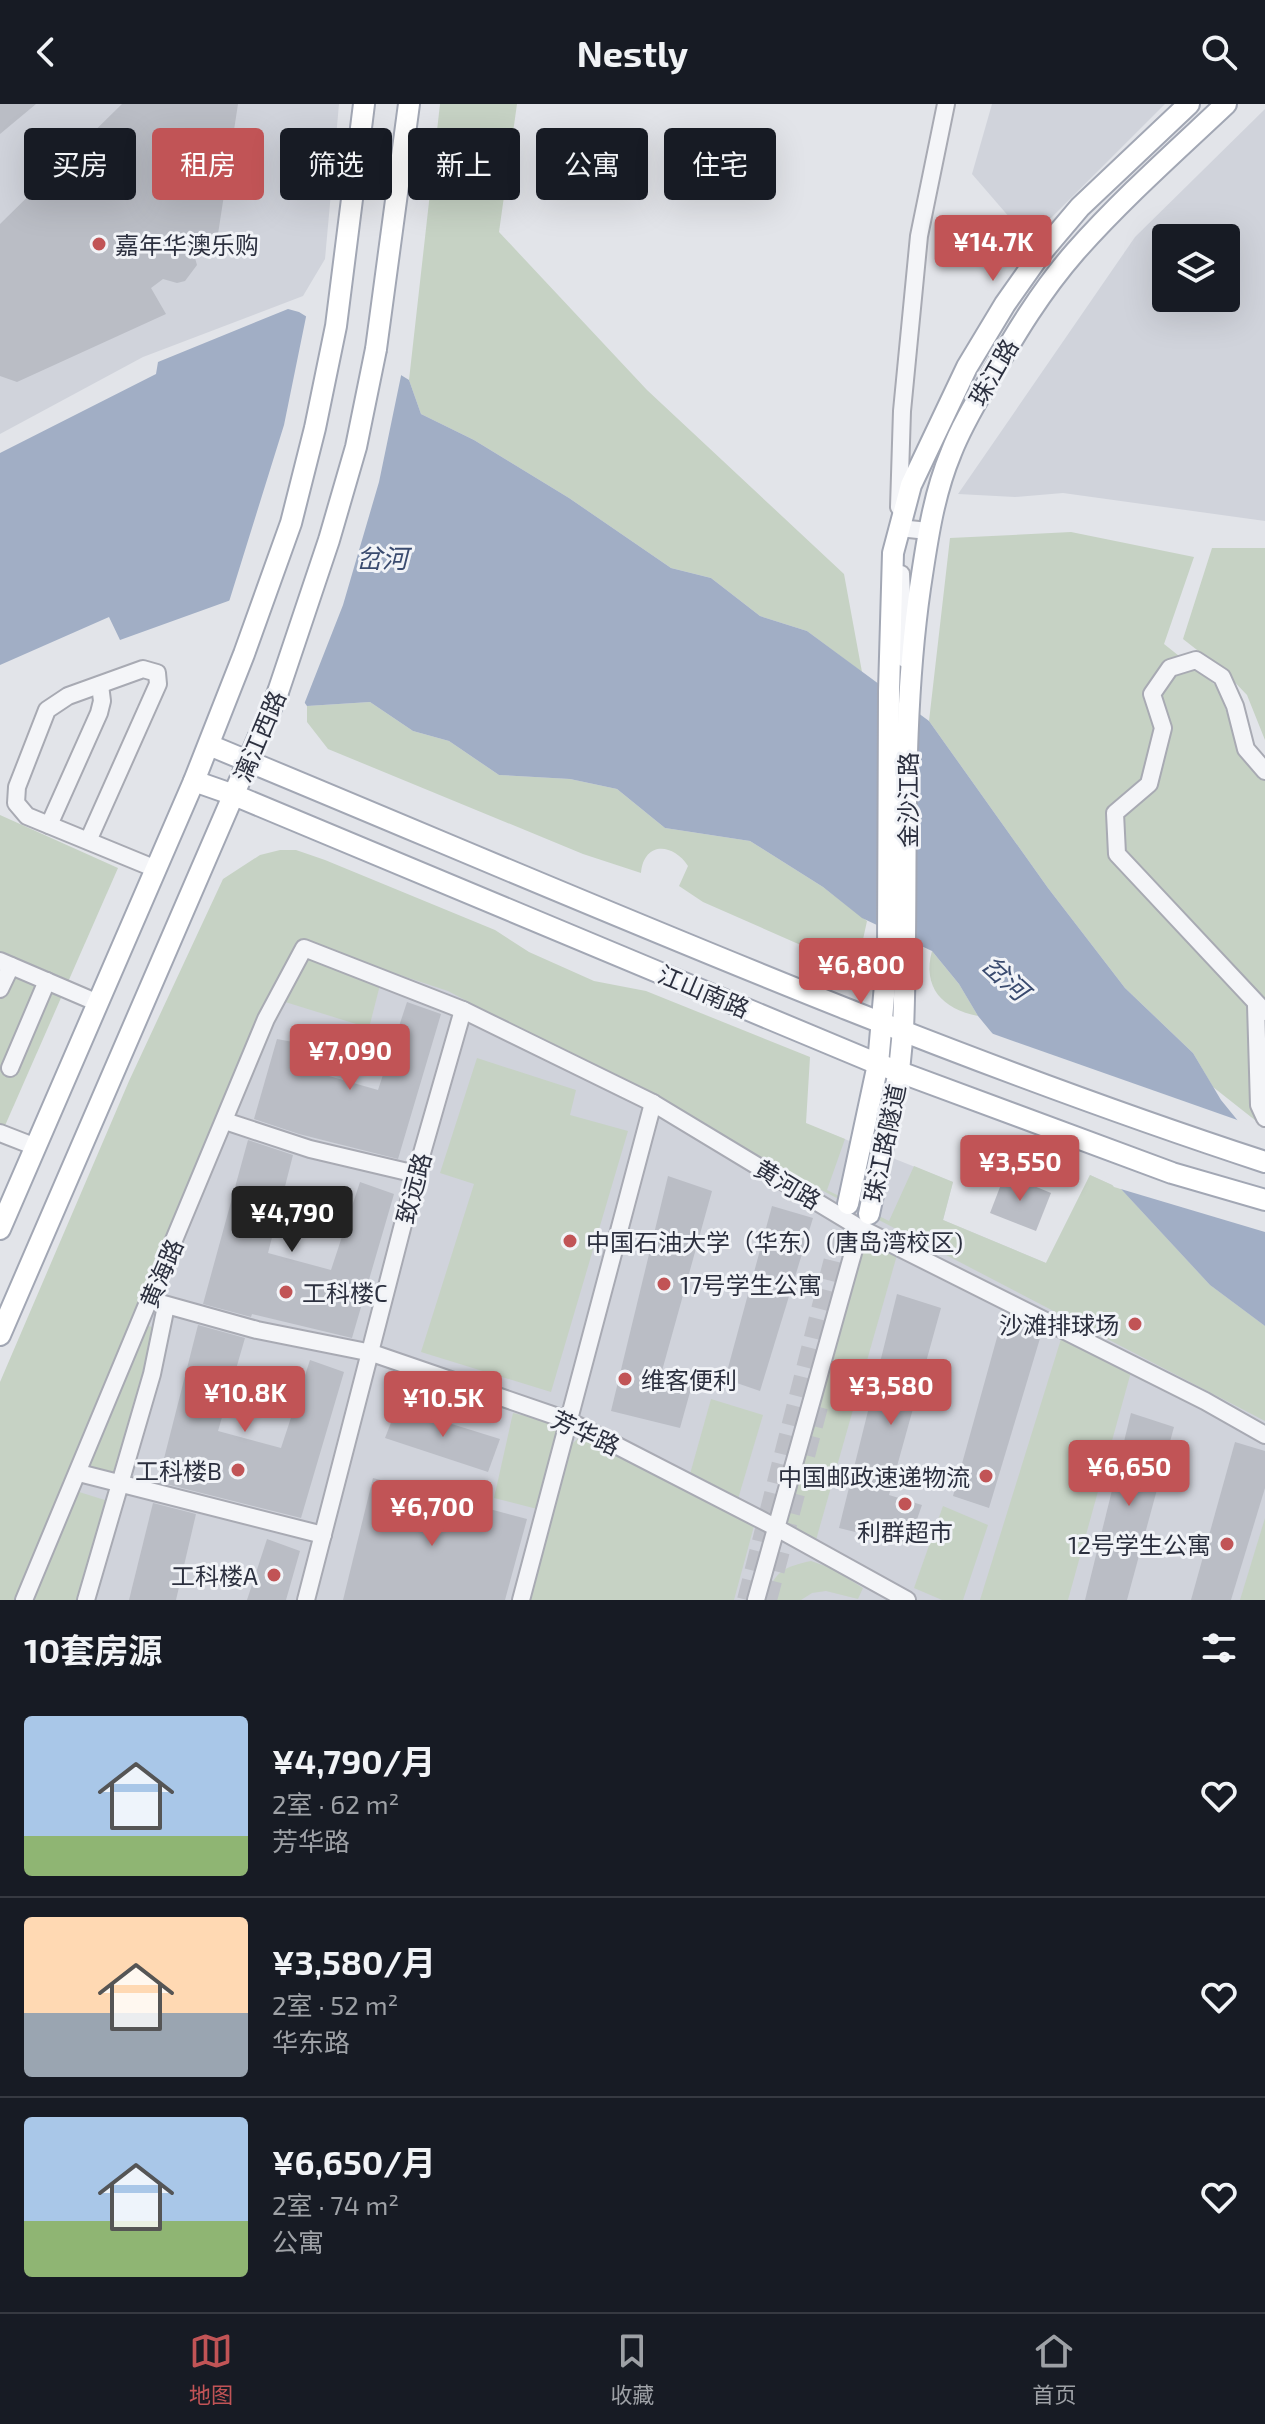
<!DOCTYPE html>
<html lang="zh">
<meta charset="utf-8">
<style>
:root{--surface:#171b24;--page:#20242c;--text:#f1f3f6;--muted:#9ea1a6;--line:#363941;--accent:#c15456}
body{margin:0;font-family:"Exo 2","Noto Sans SC",sans-serif;background:var(--page);color:var(--text);height:100vh;display:flex;flex-direction:column;font-size:30px;white-space:nowrap}
*{box-sizing:border-box;margin:0}
p{font-size:26px;color:var(--muted)}
.icon{flex:none;width:44px;height:44px;fill:none;stroke:currentColor;stroke-width:2;stroke-linecap:round;stroke-linejoin:round}
.map{position:relative;height:1496px;overflow:hidden}
.panel{display:flex;flex-direction:column;background:var(--surface);flex:1}
.panel>*{flex:none}
.guide{position:absolute;left:24px;top:24px;width:800px;height:72px;display:flex;gap:16px}
.tools{position:absolute;left:1152px;top:120px;display:grid;gap:16px}
.tools a{display:grid;place-items:center;width:88px;height:88px;border-radius:8px;background:var(--surface);box-shadow:0 8px 32px #0002;font-size:40px}
.price{position:absolute;translate:-50% -68px;padding:0 18px;border-radius:8px;background:var(--accent);color:#fff;font-size:26px;line-height:52px;filter:drop-shadow(0 2px 4px #0008)}
.price::after{content:'';position:absolute;left:50%;top:48px;width:24px;height:18px;margin-left:-12px;background:inherit;clip-path:polygon(0 0,100% 0,50% 100%)}
.price.current{background:#222;color:#fff}
ul{padding:0;list-style:none}
li{display:flex;align-items:center;gap:24px;height:200px;padding:0 24px}
li+li{border-top:2px solid var(--line)}
li span{display:grid;place-items:center;flex:none;width:224px;height:160px;border-radius:8px;color:#555}
li>.icon{margin-inline-start:auto}
span .icon{width:96px;height:96px;fill:#fffc;stroke-width:1}
li b{font-size:34px}
h2{display:flex;justify-content:space-between;align-items:center;height:96px;padding:0 24px;font-size:34px}
.chip{padding:0 28px;border-radius:8px;background:var(--surface);box-shadow:0 8px 32px #0002;font-size:28px;line-height:72px}
.chip.current{background:var(--accent);color:#fff}
header{display:flex;justify-content:space-between;align-items:center;height:104px;padding:0 24px;background:var(--surface);font-size:36px;font-weight:700}
.dock{display:flex;justify-content:space-around;align-items:center;height:112px;border-top:2px solid var(--line);background:var(--surface);font-size:22px;color:var(--muted)}
.dock a{display:grid;justify-items:center;gap:4px}
.dock .current{color:var(--accent)}
.map>svg:first-child{display:block}
</style>
<header><svg class="icon" aria-label="back" viewBox="0 0 24 24"><path d="M15 5l-7 7 7 7"/></svg>Nestly<svg class="icon" aria-label="search" viewBox="0 0 24 24"><circle cx="10" cy="10" r="6"/><path d="M15 15l6 6"/></svg></header>
<div class="map">
<svg width="1265" height="1496" viewBox="0 0 1265 1496">
<rect width="100%" height="100%" fill="#e2e4e9"/>
<g fill="#d0d3db" fill-rule="evenodd">
<polygon points="0,0 339,0 325,155 303,192 143,253 0,330"/>
<polygon points="992,0 1165,0 1029,136 972,70"/>
<path d="M 1265,5 L 1265,417 L 1063,389 L 1015,393 L 958,390 L 1135,133 ZM 1166,134 L 1226,134 L 1226,194 L 1166,194 Z"/>
<polygon points="285,813 953,1078 943,1116 1046,1159 1090,1071 1121,1085 1210,1181 1265,1222 1265,1496 0,1496 0,1457"/>
</g>
<g fill="#c6d2c4">
<polygon points="440,0 517,0 499,128 647,286 844,470 862,568 807,527 760,512 711,474 671,464 569,394 474,336 421,310 409,276"/>
<polygon points="1071,428 1194,453 1164,540 1218,583 1240,648 1265,669 1265,1024 1213,983 1193,949 1125,884 1048,784 929,617 950,434"/>
<polygon points="1212,444 1265,444 1265,636 1247,591 1224,567 1183,535"/>
<path d="M 370,598 L 413,627 L 449,637 L 499,671 L 570,675 L 617,685 L 665,724 L 750,737 L 823,783 L 867,817 L 862,840 L 845,853 L 828,853 L 703,798 L 679,782 L 688,762 C 673,739 644,737 641,769 L 583,750 L 328,645 L 307,618 L 307,602 Z"/>
<polygon points="0,711 118,764 0,1033"/>
<polygon points="280,746 296,746 325,756 495,826 529,848 594,877 646,887 810,953 806,1019 845,1035 827,1086 889,1117 914,1062 953,1078 943,1116 1046,1159 1090,1071 1121,1085 1210,1181 1265,1222 1265,1317 827,1089 448,887 300,838 292,848 20,1496 0,1496 0,1278 129,977 223,775 260,751"/>
<path d="M 932,847 L 959,880 L 978,912 C 942,905 922,883 932,847 Z"/>
<polygon points="306,850 380,881 369,924 282,897"/>
<polygon points="477,954 576,986 570,1011 628,1027 551,1288 421,1248 474,1080 440,1069"/>
<polygon points="864,1133 897,1151 816,1436 783,1419"/>
<polygon points="146,1221 160,1226 115,1371 88,1361"/>
<polygon points="1061,1235 1131,1268 1068,1496 980,1496"/>
<polygon points="711,1295 763,1311 738,1395 690,1370"/>
<polygon points="513,1309 560,1320 541,1406 494,1394"/>
<polygon points="580,1333 754,1422 734,1496 528,1496 568,1343"/>
<polygon points="76,1387 108,1397 79,1496 31,1496"/>
<polygon points="943,1402 988,1421 963,1496 942,1496 914,1484"/>
<polygon points="1265,1414 1265,1496 1240,1496"/>
<path d="M 811,1457 L 831,1464 L 863,1484 L 858,1495 L 826,1487 L 812,1489 L 801,1496 L 765,1496 C 774,1468 783,1463 811,1457 Z"/>
</g>
<polygon fill="#a1aec5" points="288,205 299,208 409,276 421,310 474,336 569,394 671,464 711,474 760,512 807,527 929,617 1048,784 1125,884 1193,949 1221,996 1265,1050 1265,1222 1210,1181 1121,1085 978,912 959,880 932,847 862,814 823,783 750,737 665,724 617,685 570,675 499,671 449,637 413,627 370,598 307,602 231,496 120,536 109,513 0,561 0,349 156,270 158,258"/>
<g fill="#e2e4e9">
<polygon points="307,208 402,267 379,378 343,501 303,603 228,501 284,321"/>
<polygon points="985,927 1243,1018 1265,1047 1265,1128 1114,1083"/>
</g>
<g fill="#babdc5">
<polygon points="0,0 36,0 0,30"/>
<polygon points="122,0 238,0 218,130 203,134 193,147 197,161 185,177 177,179 163,175 151,184 166,210 17,278 0,272 0,120"/>
<polygon points="407,898 441,910 398,1055 299,1030 254,1015 277,935 320,943 315,968 378,986"/>
<polygon points="248,1036 293,1051 268,1149 331,1166 360,1078 394,1090 352,1234 252,1210 251,1213 203,1200"/>
<polygon points="1005,1070 1051,1089 1036,1127 990,1109"/>
<polygon points="668,1072 712,1087 660,1274 692,1281 680,1324 611,1307"/>
<polygon points="772,1102 813,1114 760,1287 725,1275"/>
<polygon points="897,1190 941,1204 889,1391 922,1401 908,1441 839,1424"/>
<polygon points="1001,1219 1041,1231 989,1404 953,1392"/>
<polygon points="198,1221 245,1234 218,1327 281,1344 310,1256 344,1268 301,1414 158,1378"/>
<polygon points="397,1303 500,1335 488,1368 385,1334"/>
<polygon points="1131,1309 1174,1323 1127,1496 1085,1496"/>
<polygon points="1235,1338 1265,1347 1265,1384 1231,1496 1191,1496"/>
<polygon points="373,1374 527,1415 505,1496 343,1496"/>
<polygon points="153,1399 196,1410 176,1496 129,1496"/>
<polygon points="267,1435 300,1447 286,1496 247,1496"/>
</g>
<g fill="none" stroke-linecap="round" stroke-linejoin="round">
<g stroke="#bec0c7" stroke-width="20" stroke-dasharray="20 10" stroke-linecap="butt">
<polyline points="747,1496 848,1100"/>
<polyline points="767,1496 820,1295"/>
</g>
<defs>
<g id="minor">
<polyline points="899,403 902,307 919,132 946,0"/>
<polyline points="899,424 928,427"/>
<polyline points="901,470 905,555"/>
<polyline points="1265,667 1246,645 1235,602 1222,573 1196,556 1170,564 1152,590 1163,624 1149,680 1115,709 1117,750 1265,908"/>
<polyline points="49,721 99,609 102,597 100,581"/>
<polyline points="88,737 158,580 157,569 143,565 68,592 47,606 17,683 16,699 27,712 156,765"/>
<polyline points="0,857 98,899"/>
<polyline points="0,885 11,862"/>
<polyline points="1256,901 1259,1001 1265,1014"/>
<polyline points="10,964 47,877"/>
<polyline points="225,1017 310,1045 416,1070"/>
<polyline points="0,1029 36,1043"/>
<polyline points="149,1196 257,1226 372,1249 567,1316 775,1423 907,1496"/>
<polyline points="79,1369 323,1431"/>
<polyline points="24,1496 266,915 304,844 463,906 653,999 860,1124 1205,1297 1265,1331"/>
<polyline points="86,1496 152,1270 166,1202"/>
<polyline points="306,1496 416,1070 463,906"/>
<polyline points="521,1496 653,999"/>
<polyline points="756,1496 860,1124"/>
</g>
<g id="major">
<polyline points="376,245 409,0"/>
<path d="M 209,641 C 558,785 905,940 1265,1058"/>
<polyline points="194,677 234,691 878,960 1172,1069 1265,1096"/>
<polyline points="848,1100 878,960 888,847 889,587 893,449 911,381 967,263 1005,200 1041,149 1080,103 1189,0"/>
<path d="M 869,1110 L 899,967 L 903,926 C 909,779 899,630 920,484 C 927,438 933,392 951,349 C 961,323 976,298 990,274 C 1015,230 1041,187 1075,148 C 1122,95 1175,48 1226,0"/>
<polyline points="0,1125 194,677 244,550 291,419 315,324 336,222 364,0"/>
<polyline points="0,1231 278,588"/>
</g>
</defs>
<use href="#minor" stroke="#a8aab3" stroke-width="20"/>
<use href="#major" stroke="#a2a7b4" stroke-width="24"/>
<use href="#minor" stroke="#f4f5f8" stroke-width="16"/>
<use href="#major" stroke="#fff" stroke-width="20"/>
<defs>
<polyline id="major-bridge" points="278,588 329,436 356,343 376,245"/>
</defs>
<use href="#major-bridge" stroke="#a2a7b4" stroke-width="24" stroke-linecap="butt"/>
<use href="#major-bridge" stroke="#fff" stroke-width="20"/>
</g>
<g fill="#c15456" stroke="#f1f3f7" stroke-width="3">
<circle cx="99" cy="140" r="8"/>
<circle cx="570" cy="1137" r="8"/>
<circle cx="664" cy="1180" r="8"/>
<circle cx="286" cy="1188" r="8"/>
<circle cx="1135" cy="1220" r="8"/>
<circle cx="625" cy="1275" r="8"/>
<circle cx="238" cy="1366" r="8"/>
<circle cx="986" cy="1372" r="8"/>
<circle cx="905" cy="1400" r="8"/>
<circle cx="1227" cy="1440" r="8"/>
<circle cx="274" cy="1471" r="8"/>
</g>
<g text-anchor="middle" dominant-baseline="central" stroke-width="6" stroke-linejoin="round" paint-order="stroke">
<g font-size="24" fill="#2c303f" stroke="#f1f3f7" text-anchor="start">
<text x="115" y="140">嘉年华澳乐购</text>
<text x="586" y="1137">中国石油大学（华东）(唐岛湾校区)</text>
<text x="680" y="1180">17号学生公寓</text>
<text x="302" y="1188">工科楼C</text>
<text x="1119" y="1220" text-anchor="end">沙滩排球场</text>
<text x="641" y="1275">维客便利</text>
<text x="222" y="1366" text-anchor="end">工科楼B</text>
<text x="970" y="1372" text-anchor="end">中国邮政速递物流</text>
<text x="905" y="1427" text-anchor="middle">利群超市</text>
<text x="1211" y="1440" text-anchor="end">12号学生公寓</text>
<text x="258" y="1471" text-anchor="end">工科楼A</text>
</g>
<g font-size="24" fill="#2c303f" stroke="#f1f3f7">
<text transform="translate(993 268) rotate(-60)">珠江路</text>
<text transform="translate(259 632) rotate(-67)">漓江西路</text>
<text transform="translate(907 696) rotate(-90)">金沙江路</text>
<text transform="translate(704 887) rotate(23)">江山南路</text>
<text transform="translate(884 1039) rotate(-78)">珠江路隧道</text>
<text transform="translate(788 1080) rotate(31)">黄河路</text>
<text transform="translate(413 1084) rotate(-75)">致远路</text>
<text transform="translate(161 1169) rotate(-67)">黄海路</text>
<text transform="translate(586 1328) rotate(25)">芳华路</text>
</g>
<g font-size="26" font-style="italic" fill="#3a4b6f" stroke="#f1f3f7">
<text x="382" y="453">岔河</text>
<text transform="translate(1006 873) rotate(42)">岔河</text>
</g>
</g>
</svg>
<div class="tools">
<a><svg class="icon" aria-label="layers" viewBox="0 0 24 24"><path d="M12 4l9 5-9 5-9-5zM3 14l9 5 9-5"/></svg></a>
</div>
<b class="price" style="left:993px;top:179px">¥14.7K</b>
<b class="price" style="left:861px;top:902px">¥6,800</b>
<b class="price" style="left:350px;top:988px">¥7,090</b>
<b class="price" style="left:1020px;top:1099px">¥3,550</b>
<b class="price current" style="left:292px;top:1150px">¥4,790</b>
<b class="price" style="left:891px;top:1323px">¥3,580</b>
<b class="price" style="left:245px;top:1330px">¥10.8K</b>
<b class="price" style="left:443px;top:1335px">¥10.5K</b>
<b class="price" style="left:1129px;top:1404px">¥6,650</b>
<b class="price" style="left:432px;top:1444px">¥6,700</b>
<div class="guide">
<a class="chip">买房</a>
<a class="chip current">租房</a>
<a class="chip">筛选</a>
<a class="chip">新上</a>
<a class="chip">公寓</a>
<a class="chip">住宅</a>
</div>
</div>
<section class="panel">
<h2>10套房源<svg class="icon" aria-label="filters" viewBox="0 0 24 24"><path d="M4 7h16M4 17h16"/><circle cx="9" cy="7" r="2"/><circle cx="15" cy="17" r="2"/></svg></h2>
<ul>
<li><span style="background:linear-gradient(#a9c7e8 75%,#8fb573 0)"><svg class="icon" aria-label="home" viewBox="0 0 24 24"><path d="M3 11l9-7 9 7M6 9v11h12V9"/></svg></span><div><b>¥4,790/月</b><p>2室 · 62 m²</p><p>芳华路</p></div><svg class="icon" aria-label="heart" viewBox="0 0 24 24"><path d="M12 20l-8-8c-3-5 5-10 8-4 3-6 11-1 8 4z"/></svg></li>
<li><span style="background:linear-gradient(#ffd9b3 60%,#9aa5b1 0)"><svg class="icon" aria-label="home" viewBox="0 0 24 24"><path d="M3 11l9-7 9 7M6 9v11h12V9"/></svg></span><div><b>¥3,580/月</b><p>2室 · 52 m²</p><p>华东路</p></div><svg class="icon" aria-label="heart" viewBox="0 0 24 24"><path d="M12 20l-8-8c-3-5 5-10 8-4 3-6 11-1 8 4z"/></svg></li>
<li><span style="background:linear-gradient(#a9c7e8 65%,#8fb573 0)"><svg class="icon" aria-label="home" viewBox="0 0 24 24"><path d="M3 11l9-7 9 7M6 9v11h12V9"/></svg></span><div><b>¥6,650/月</b><p>2室 · 74 m²</p><p>公寓</p></div><svg class="icon" aria-label="heart" viewBox="0 0 24 24"><path d="M12 20l-8-8c-3-5 5-10 8-4 3-6 11-1 8 4z"/></svg></li>
</ul>
</section>
<nav class="dock">
<a class="current"><svg class="icon" aria-label="map" viewBox="0 0 24 24"><path d="M3 6l6-2 6 2 6-2v14l-6 2-6-2-6 2zM9 4v14M15 6v14"/></svg>地图</a>
<a><svg class="icon" aria-label="saved" viewBox="0 0 24 24"><path d="M7 4h10v16l-5-4-5 4z"/></svg>收藏</a>
<a><svg class="icon" aria-label="home" viewBox="0 0 24 24"><path d="M3 11l9-7 9 7M6 9v11h12V9"/></svg>首页</a>
</nav>
